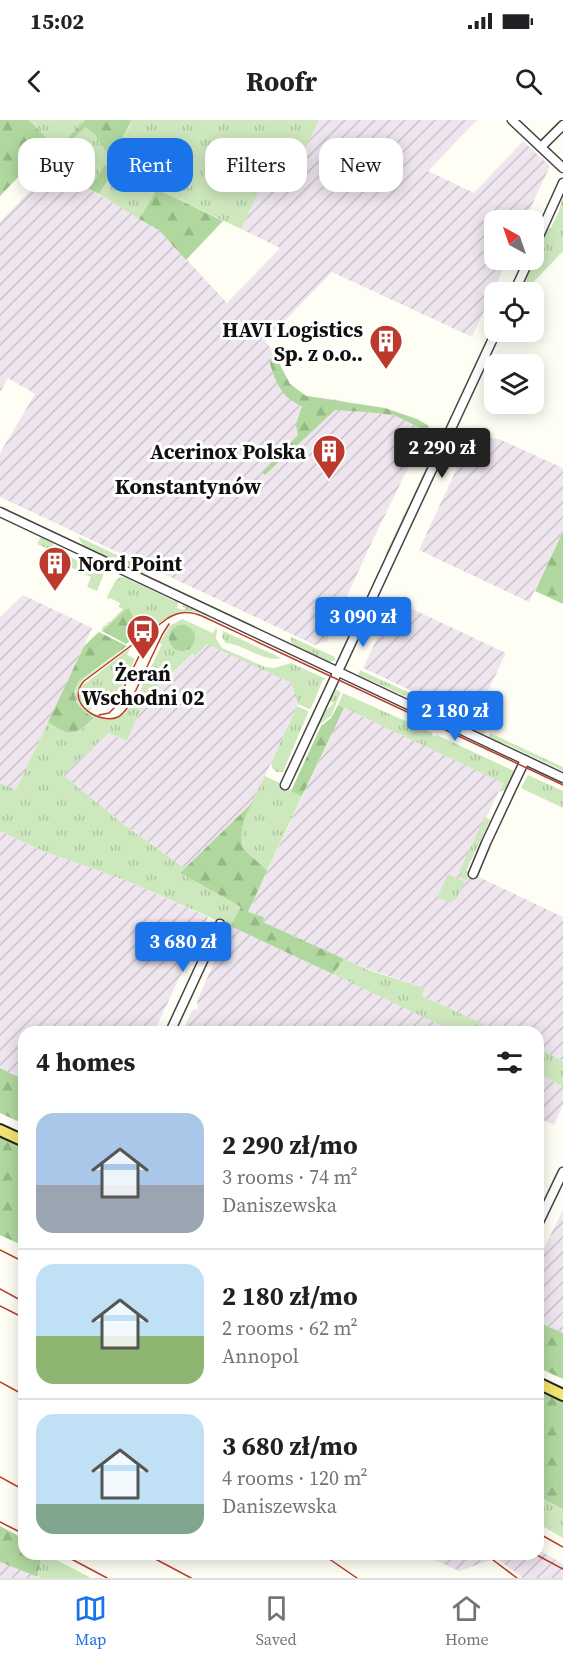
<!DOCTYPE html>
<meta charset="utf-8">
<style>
:root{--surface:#fff;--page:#f6f6f6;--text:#202124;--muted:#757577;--line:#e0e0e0;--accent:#1a73e8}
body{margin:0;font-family:"Source Serif 4",serif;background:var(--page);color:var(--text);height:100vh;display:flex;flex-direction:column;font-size:22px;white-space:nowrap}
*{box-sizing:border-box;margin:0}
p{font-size:20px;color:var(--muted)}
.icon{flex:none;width:33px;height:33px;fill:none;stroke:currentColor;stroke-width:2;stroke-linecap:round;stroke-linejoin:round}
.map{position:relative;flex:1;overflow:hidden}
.details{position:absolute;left:18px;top:906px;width:526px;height:534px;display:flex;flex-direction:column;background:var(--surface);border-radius:18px;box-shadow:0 3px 15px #0003}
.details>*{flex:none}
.banner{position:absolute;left:18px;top:18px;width:528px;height:54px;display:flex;gap:12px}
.needle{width:39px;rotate:320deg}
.controls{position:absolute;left:484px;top:90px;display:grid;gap:12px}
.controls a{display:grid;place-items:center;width:60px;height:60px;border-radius:12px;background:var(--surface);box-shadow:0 3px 15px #0003;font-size:30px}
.price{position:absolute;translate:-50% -51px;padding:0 14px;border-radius:6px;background:var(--accent);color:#fff;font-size:20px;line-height:39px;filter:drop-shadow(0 2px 3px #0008)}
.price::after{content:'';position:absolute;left:50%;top:36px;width:18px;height:14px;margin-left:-9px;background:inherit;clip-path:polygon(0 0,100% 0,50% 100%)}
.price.current{background:#222;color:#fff}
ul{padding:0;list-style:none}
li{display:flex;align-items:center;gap:18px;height:150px;padding:0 18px}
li+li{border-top:2px solid var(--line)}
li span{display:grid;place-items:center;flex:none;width:168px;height:120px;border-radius:18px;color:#555}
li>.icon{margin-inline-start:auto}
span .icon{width:72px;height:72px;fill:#fffc;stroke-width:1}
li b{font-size:26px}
h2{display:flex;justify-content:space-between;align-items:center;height:72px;padding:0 18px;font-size:26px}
.pill{padding:0 21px;border-radius:18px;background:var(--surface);box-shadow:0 3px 15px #0003;font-size:21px;line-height:54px}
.pill.current{background:var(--accent);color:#fff}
.status{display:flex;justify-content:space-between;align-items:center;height:42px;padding:0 30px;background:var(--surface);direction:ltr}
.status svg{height:16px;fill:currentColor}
header{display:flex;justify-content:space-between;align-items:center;height:78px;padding:0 18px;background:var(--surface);font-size:27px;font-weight:700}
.menu{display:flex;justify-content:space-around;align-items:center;height:84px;border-top:2px solid var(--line);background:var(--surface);font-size:16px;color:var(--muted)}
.menu a{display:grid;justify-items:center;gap:3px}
.menu .current{color:var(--accent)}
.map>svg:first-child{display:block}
</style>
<div class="status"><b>15:02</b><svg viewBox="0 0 49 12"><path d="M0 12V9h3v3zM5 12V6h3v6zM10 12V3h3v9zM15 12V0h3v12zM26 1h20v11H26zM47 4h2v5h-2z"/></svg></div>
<header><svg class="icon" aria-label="back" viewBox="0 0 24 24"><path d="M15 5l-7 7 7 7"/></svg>Roofr<svg class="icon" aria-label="search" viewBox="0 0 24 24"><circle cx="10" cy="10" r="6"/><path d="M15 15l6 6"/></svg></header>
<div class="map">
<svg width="563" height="1458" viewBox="0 0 563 1458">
<defs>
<pattern id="industrial-furrows" width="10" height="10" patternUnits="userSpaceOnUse" patternTransform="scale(1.5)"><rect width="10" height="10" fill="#eee5ee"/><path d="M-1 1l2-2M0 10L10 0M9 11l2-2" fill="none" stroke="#cbc3cb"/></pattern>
<pattern id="grass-tufts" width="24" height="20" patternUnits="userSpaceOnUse" patternTransform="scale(1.5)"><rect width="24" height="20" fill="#cee8be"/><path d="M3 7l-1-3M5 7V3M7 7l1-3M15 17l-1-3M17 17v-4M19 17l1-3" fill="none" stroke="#b0c6a2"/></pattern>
<pattern id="forest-firs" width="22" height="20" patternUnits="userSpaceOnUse" patternTransform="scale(1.5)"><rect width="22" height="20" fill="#b0d89e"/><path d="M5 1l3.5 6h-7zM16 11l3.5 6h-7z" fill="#96b887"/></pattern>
</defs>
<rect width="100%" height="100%" fill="#fefef4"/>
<g fill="url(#industrial-furrows)">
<polygon points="318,0 477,0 428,51 474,73 523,21 550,46 525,100 495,100 495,140 507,140 472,217 332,152 265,221 274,232 290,264 306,276 340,280 366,292 395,295 426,311 368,430 327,521 315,525 0,377 0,333 35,274 8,258 0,272 0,102 54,46 59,51 159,110 227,183 280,128 241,109 264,59 287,69"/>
<polygon points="471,318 499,319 563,348 563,411 529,482 419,430"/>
<polygon points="23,475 92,508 16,671 0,663 0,497"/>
<polygon points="395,481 506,533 474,600 363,548"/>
<polygon points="207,523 291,563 298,584 253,682 189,745 183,747 123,704 63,655 109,613 127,621 147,576 192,534 195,536"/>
<polygon points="344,588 503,662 486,698 490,700 466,751 563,797 563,941 539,929 538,912 501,912 422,876 425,868 356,845 263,802 264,797 248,792"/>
<polygon points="0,711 43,731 125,760 208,797 154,912 24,912 24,960 0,948"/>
<polygon points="230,806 415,892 455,912 182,912 192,891 195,889 197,890 198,888 197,881"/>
<polygon points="539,953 563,967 563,985 554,1005 539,998"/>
<polygon points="563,1090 563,1213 539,1202 538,1140"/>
<polygon points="539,1430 563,1444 563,1458 523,1458 491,1434 538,1434"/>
<polygon points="421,1434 482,1434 491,1440 459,1451"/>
<polygon points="0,1442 38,1457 39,1458 0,1458"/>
</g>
<g fill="url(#grass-tufts)">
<polygon points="29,0 85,0 57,29"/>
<polygon points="131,0 319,0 286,70 264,60 241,109 157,69 139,99 99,74 114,49 105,44 89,69 59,51 50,43 85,7 95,15 110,36 129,8"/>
<path d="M 563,75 L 563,131 L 525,171 L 519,168 L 532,140 L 534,140 C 535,128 543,118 549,108 L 551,108 L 559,91 Z"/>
<polygon points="437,325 438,328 390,432 385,435"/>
<polygon points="41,417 53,423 54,429 104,453 97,471 87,467 91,457 47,436 50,430 37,424"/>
<polygon points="79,417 151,451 149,453 145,454 83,425 79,419"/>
<path d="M 121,457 L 126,458 L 174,481 L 176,479 L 179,481 L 177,488 L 185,490 L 185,488 L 182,486 L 184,483 L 219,500 L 220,502 C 188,487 183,486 154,507 L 150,503 L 141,513 L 129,488 L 125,490 L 102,511 L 101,511 L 104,505 L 106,506 L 108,502 L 110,502 L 123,489 L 119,487 L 120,483 L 110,478 L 109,480 L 107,477 L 116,460 Z"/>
<path d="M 182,499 L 213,513 L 216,508 L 217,509 L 216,519 L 222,528 L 265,547 L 274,548 L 291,543 L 326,559 L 323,560 L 311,588 L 309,589 L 298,584 L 291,563 L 207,524 L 195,536 L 192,534 L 147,576 L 127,621 L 109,613 L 63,655 L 123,704 L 183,747 L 189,745 L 180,753 L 241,787 L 230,806 L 125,760 L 43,731 L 0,711 L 0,663 L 16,670 L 48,602 C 69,615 75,619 94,598 L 83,592 L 75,578 L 76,566 L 79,561 L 128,527 L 83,560 C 72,574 77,588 93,595 C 108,602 121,602 130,586 L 133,587 L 144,562 L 146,563 L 149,557 L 147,556 L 162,524 L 159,523 L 170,506 Z"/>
<path d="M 223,511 L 281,538 C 264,543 246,525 226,523 L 222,517 Z"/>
<polygon points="291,517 335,537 334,539 337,540 329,542 294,525 291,522"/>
<path d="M 130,528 L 127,535 L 135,539 L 113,585 L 108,588 L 95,581 L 90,591 C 80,585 76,576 82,566 Z"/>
<polygon points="360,550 412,574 411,577 406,574 405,576 358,555"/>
<path d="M 334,569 L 341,572 L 331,596 L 319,605 L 289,669 L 302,676 L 267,751 C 261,745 247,735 244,727 C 235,705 256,675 265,656 L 288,667 L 322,594 L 334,583 L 329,581 Z"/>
<path d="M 343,573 L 432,613 L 432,615 L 436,617 L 437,615 L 514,651 L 515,653 C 511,661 509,671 499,672 L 503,663 L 338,585 Z"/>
<polygon points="297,586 308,591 308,593 283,652 276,652 272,648 271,643"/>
<polygon points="442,590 486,611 482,616 442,596"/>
<polygon points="490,613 563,647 563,651 508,625 488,619"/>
<polygon points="528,655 563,671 563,688 521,668"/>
<polygon points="485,697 490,700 466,751 470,753 466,761 460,758 462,754 459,752"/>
<polygon points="448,754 465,762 457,778 451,782 437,778"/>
<polygon points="344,839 368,850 425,868 422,876 501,912 455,912 333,854"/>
<polygon points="539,929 563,941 563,967 539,953"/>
<polygon points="538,1377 563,1389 563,1418 539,1404"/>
<polygon points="42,1434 45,1434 91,1458 39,1458 39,1447"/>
</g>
<g fill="url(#forest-firs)">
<path d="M 0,0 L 29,0 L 57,29 L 85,0 L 131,0 C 129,8 125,13 121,20 C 119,25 119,30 116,35 L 109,36 L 95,15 L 85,7 L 50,43 L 40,34 L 0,76 Z"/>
<polygon points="105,44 114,49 99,74 89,69"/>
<polygon points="157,69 223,101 186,140 159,110 139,99"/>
<path d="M 275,236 L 290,264 L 306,276 L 385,288 L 417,299 L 429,306 L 426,311 L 394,295 L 366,292 L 335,290 L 265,355 L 262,352 L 298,315 L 296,305 L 302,286 C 280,277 276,262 269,241 Z"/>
<polygon points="563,411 563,484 535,471"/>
<polygon points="129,488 141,513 126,524 102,511 125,490"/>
<circle cx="182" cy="518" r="13"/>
<path d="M 99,512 L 127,526 L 79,561 C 68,577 80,590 94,598 C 74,618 70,616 48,602 L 84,526 Z"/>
<polygon points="338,585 344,588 302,676 291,671 321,606 331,598"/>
<path d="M 253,682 C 245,694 236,718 246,731 C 252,738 261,744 267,751 L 248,792 L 264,797 L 263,802 L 344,839 L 333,854 L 230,806 L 241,787 L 180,753 Z"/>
<polygon points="0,948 24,960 24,1004 0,993"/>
<polygon points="0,1016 24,1027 24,1126 0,1115"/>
<polygon points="538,1202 563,1213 563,1259 539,1248"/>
<polygon points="538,1270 563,1281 563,1389 539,1377"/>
<polygon points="0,1406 24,1419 24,1434 42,1434 39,1447 38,1457 0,1442"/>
</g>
<polygon fill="#cee8be" points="131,484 156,496 144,511"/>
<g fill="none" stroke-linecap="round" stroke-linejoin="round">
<defs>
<g id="minor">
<polyline points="512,0 563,48"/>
<polyline points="541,27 563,5"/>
<polyline points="534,127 563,63"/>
<polyline points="514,172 529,140"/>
<polyline points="0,392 563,658"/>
<polyline points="285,665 496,212"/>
<polyline points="473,754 486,723 525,640"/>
<polyline points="170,912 220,804"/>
<polyline points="538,1104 563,1052"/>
</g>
<g id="major">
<polyline points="0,1010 24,1021"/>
<polyline points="538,1263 563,1275"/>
</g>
</defs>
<use href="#minor" stroke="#434343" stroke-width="11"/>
<use href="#major" stroke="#212121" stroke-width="14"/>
<use href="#minor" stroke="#fff" stroke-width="8"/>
<use href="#major" stroke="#f2e470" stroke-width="10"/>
<g stroke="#bb3a2d" stroke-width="1.5">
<path d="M 169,504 L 162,515 L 128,587 C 125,591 122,595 118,597 C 101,605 64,584 84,561 L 168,498 C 180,491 190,491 202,496 L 563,665"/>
<polyline points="99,595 109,593 114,588 141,532 156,515"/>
</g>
<g stroke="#bb3a2d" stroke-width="1.5">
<polyline points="0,1130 24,1142"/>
<polyline points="0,1169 24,1182"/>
<polyline points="0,1186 24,1198"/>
<polyline points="0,1262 24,1275"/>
<polyline points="0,1357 24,1370"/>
<polyline points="0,1402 24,1414"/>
<polyline points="538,1413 563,1427"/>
<polyline points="62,1434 107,1458"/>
<polyline points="146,1434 191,1458"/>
<polyline points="322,1434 357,1458"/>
<polyline points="485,1434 517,1458"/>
<polyline points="535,1434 563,1449"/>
</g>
</g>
<defs>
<symbol id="building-pin" viewBox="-11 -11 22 30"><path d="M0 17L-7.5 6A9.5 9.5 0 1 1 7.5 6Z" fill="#bb3a2d" stroke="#fff"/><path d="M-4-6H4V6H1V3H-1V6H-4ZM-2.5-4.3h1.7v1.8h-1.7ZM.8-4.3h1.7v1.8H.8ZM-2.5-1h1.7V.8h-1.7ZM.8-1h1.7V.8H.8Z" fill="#fff"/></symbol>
<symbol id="bus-pin" viewBox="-11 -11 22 30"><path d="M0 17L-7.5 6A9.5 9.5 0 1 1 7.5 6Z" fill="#bb3a2d" stroke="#fff"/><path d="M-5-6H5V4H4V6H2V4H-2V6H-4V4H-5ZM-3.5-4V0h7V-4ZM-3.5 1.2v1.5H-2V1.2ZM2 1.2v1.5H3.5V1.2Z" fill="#fff"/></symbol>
</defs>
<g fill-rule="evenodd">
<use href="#building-pin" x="367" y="202" width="38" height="52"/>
<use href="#building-pin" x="310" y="312" width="38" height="52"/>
<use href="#building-pin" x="36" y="424" width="38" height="52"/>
<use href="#bus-pin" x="124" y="492" width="38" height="52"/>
</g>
<g text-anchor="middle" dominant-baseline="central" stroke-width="6" stroke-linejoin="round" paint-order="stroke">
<g font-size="21" font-weight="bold" fill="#101010" stroke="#fff" text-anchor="end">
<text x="363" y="209">HAVI Logistics<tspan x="363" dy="24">Sp. z o.o..</tspan></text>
<text x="306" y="331">Acerinox Polska</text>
<text x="78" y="443" text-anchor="start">Nord Point</text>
<text x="143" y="553" text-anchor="middle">Żerań<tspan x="143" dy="24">Wschodni 02</tspan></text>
</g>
<g font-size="22" font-weight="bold" fill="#101010" stroke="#fff">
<text x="188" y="366">Konstantynów</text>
</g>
</g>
</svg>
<div class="controls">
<a><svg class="needle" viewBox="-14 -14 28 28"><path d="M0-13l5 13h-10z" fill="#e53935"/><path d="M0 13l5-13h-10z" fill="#757577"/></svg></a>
<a><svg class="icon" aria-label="locate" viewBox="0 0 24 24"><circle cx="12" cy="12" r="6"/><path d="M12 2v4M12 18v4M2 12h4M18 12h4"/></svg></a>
<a><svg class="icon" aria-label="layers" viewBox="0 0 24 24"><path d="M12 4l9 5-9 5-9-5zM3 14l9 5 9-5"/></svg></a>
</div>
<b class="price current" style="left:442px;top:359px">2 290 zł</b>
<b class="price" style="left:363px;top:528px">3 090 zł</b>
<b class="price" style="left:455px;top:622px">2 180 zł</b>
<b class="price" style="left:183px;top:853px">3 680 zł</b>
<div class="banner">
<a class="pill">Buy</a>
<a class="pill current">Rent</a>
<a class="pill">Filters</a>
<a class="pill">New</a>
</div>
<section class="details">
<h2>4 homes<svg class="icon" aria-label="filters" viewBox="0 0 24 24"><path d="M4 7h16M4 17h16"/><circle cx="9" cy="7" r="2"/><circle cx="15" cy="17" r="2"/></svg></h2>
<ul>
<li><span style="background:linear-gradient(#a9c7e8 60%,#9aa5b1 0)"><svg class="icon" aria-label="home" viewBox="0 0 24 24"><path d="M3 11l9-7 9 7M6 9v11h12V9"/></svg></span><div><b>2 290 zł/mo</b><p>3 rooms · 74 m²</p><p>Daniszewska</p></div></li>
<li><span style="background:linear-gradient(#bfe0f5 60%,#8fb573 0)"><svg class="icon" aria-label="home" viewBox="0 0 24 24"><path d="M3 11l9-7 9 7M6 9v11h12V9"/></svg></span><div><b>2 180 zł/mo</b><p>2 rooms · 62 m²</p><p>Annopol</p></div></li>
<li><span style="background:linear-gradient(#bfe0f5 75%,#7fa58c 0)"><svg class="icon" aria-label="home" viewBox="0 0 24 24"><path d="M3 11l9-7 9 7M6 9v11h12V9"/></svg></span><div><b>3 680 zł/mo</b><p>4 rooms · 120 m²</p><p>Daniszewska</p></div></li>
</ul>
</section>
</div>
<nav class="menu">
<a class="current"><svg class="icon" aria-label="map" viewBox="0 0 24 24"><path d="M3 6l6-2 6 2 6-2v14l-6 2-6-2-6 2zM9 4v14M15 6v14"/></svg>Map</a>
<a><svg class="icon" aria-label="saved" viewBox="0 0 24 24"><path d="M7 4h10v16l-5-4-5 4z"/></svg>Saved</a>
<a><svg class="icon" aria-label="home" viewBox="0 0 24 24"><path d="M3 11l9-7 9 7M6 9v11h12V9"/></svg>Home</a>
</nav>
